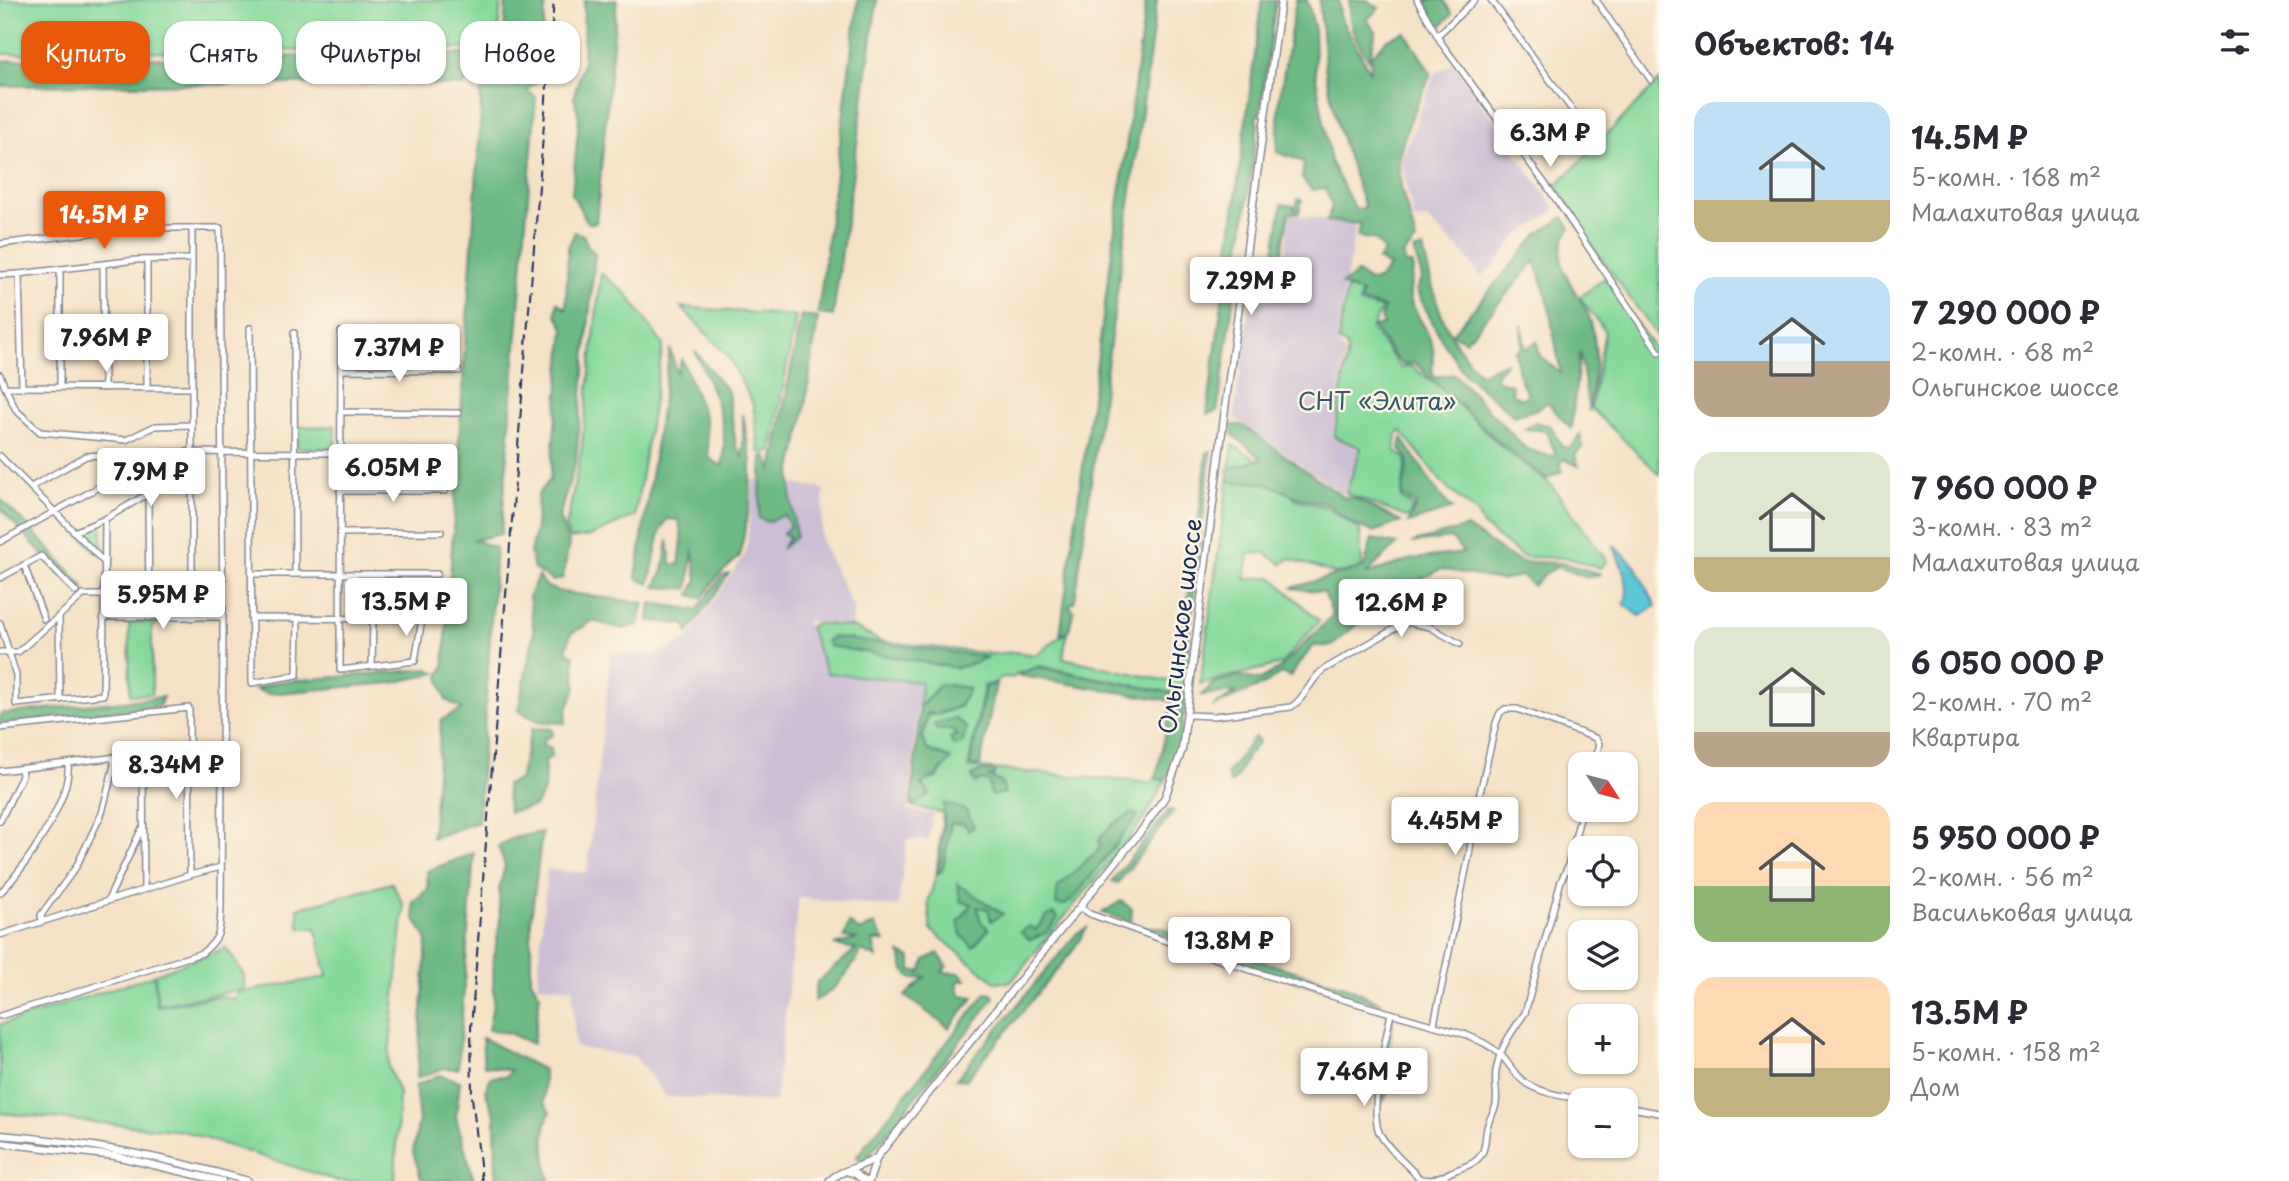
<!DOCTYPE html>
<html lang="ru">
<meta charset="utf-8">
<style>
:root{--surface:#fff;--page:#f7f7f7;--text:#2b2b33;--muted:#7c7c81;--accent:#ea580c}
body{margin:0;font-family:"Playpen Sans",sans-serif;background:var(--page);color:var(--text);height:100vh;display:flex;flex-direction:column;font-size:26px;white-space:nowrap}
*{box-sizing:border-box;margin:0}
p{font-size:23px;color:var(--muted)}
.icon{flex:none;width:38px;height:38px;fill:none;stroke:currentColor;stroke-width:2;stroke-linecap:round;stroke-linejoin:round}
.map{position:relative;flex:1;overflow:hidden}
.side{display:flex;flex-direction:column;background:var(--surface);width:630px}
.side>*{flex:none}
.banner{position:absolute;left:21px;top:21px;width:665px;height:63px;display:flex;gap:14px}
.needle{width:46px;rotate:126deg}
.tools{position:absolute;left:1568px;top:752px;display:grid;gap:14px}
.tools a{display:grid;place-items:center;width:70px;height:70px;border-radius:14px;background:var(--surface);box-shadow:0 2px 5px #0004;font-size:35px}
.price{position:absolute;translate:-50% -60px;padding:0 16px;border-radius:7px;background:#fff;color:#222;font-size:23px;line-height:46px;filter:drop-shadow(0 2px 4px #0008)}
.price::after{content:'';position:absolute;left:50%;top:42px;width:21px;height:16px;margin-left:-10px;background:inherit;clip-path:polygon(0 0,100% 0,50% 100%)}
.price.selected{background:var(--accent);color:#fff}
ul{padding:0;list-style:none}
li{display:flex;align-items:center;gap:21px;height:175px;padding:0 35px}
li span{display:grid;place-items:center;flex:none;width:196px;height:140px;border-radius:21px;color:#555}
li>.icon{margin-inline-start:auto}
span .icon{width:84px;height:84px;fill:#fffc;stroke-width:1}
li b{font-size:30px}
h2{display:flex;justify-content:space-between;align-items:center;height:84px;padding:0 35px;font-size:30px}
.pill{padding:0 24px;border-radius:21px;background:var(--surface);box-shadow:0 2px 5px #0004;font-size:24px;line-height:63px}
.pill.selected{background:var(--accent);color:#fff}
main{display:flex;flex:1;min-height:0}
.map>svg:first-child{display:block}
</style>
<main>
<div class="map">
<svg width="1659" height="1181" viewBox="0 0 1659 1181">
<rect width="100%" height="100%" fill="#fcf5e5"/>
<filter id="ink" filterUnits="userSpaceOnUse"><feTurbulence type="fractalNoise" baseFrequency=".0143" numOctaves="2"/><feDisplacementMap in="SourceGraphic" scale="14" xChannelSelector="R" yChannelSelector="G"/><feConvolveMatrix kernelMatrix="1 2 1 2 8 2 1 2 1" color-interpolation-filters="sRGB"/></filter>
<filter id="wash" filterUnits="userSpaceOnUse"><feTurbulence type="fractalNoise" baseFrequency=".00686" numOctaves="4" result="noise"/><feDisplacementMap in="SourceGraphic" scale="28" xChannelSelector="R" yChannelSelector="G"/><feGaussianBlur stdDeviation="1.57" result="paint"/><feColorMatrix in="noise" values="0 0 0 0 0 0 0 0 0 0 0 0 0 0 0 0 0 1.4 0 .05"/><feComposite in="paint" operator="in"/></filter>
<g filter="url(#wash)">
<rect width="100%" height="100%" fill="#f5e2c6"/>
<g fill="#ccbed4">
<polygon points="1453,63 1556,210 1515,238 1495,265 1481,276 1461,251 1427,219 1414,221 1401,161 1435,73"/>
<polygon points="1290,214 1352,224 1355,228 1336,341 1345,353 1332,438 1360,450 1343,494 1234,417 1253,283 1281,285"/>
<polygon points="754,479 824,489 821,540 854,610 851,625 805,620 827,673 920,682 908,810 933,814 928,841 907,839 898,907 799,898 775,1102 667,1097 635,1057 575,1047 572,988 537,985 547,869 587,873 611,653 657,655 689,638 746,553"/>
</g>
<g fill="#86d99b" stroke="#50847c" stroke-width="2">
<polygon points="0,0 501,0 497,48 0,54"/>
<polygon points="1659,81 1659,338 1572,218 1572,210 1556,186"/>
<polygon points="601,273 627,294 663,345 635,516 590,536 570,539 566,528 581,452"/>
<polygon points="1605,278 1659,355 1659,474 1591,408 1605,331 1580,297"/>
<polygon points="1347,288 1361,293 1359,304 1382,308 1371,329 1401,368 1411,366 1441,388 1504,449 1551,485 1607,561 1600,568 1568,558 1523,557 1483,526 1477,513 1445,486 1401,431 1397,435 1395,451 1406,459 1401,498 1413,507 1408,518 1346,493 1361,448 1334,437 1348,350 1345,345 1338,341"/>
<polygon points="681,307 796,316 771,452 759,452 753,404 728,356"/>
<polygon points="335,426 335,448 297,448 297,427"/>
<polygon points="1233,445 1262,463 1295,499 1326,507 1360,530 1362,568 1336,574 1289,558 1282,564 1265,553 1249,554 1245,579 1272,577 1319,621 1281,664 1200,684"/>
<polygon points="98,524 102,527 102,551 100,553 97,553 80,535"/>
<polygon points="129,621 160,621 152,628 152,694 130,695"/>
<path d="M 816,623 L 853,627 L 880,641 L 993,654 L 1015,652 L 1036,655 C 1047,648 1055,638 1067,633 L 1063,658 L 1167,681 L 1177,671 L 1181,645 L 1191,649 L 1185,702 L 1177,694 L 1040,666 L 1016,674 L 1013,678 L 1006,677 L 998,679 L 998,682 L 984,686 L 968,767 L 1152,783 L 1154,778 L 1165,781 L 1147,814 L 1127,841 L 1011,982 L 995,982 L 931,930 L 928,902 L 936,876 L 943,813 L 911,806 L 930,795 L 922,783 L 938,777 L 951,758 L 927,750 L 923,737 L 928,715 L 938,715 L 960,707 L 969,688 L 940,684 L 919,707 L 921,682 L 827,673 L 809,627 Z"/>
<polygon points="392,883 404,906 388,1066 399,1093 395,1181 338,1181 183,1131 0,1113 0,1025 154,975 157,1007 218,996 234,999 236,993 327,977 316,928 299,928 298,908"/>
<polygon points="226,948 244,975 244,989 158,1005 155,974"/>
</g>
<g fill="#6cb983" stroke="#447470" stroke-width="2">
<polygon points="506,0 546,0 538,81 527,90 536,97 501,534 474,540 496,548 478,822 432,838 441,720 463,709 446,700 439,677 444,666 481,111 480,93 496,77 508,83 502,59"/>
<polygon points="617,0 596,223 588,223 572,194 579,118 574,97 583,61 584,1"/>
<polygon points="858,0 877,0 833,316 818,314"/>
<polygon points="1146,0 1157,0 1075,600 1069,607 1074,610 1069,630 1060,635"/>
<polygon points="1262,0 1276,0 1260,113 1256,118 1258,125 1220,395 1217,411 1207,414"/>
<path d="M 1296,0 L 1307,0 L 1314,26 L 1315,72 L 1331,163 L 1355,209 L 1365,208 L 1339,130 L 1326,75 L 1319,0 L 1339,0 L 1340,17 L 1370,71 L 1372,55 L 1388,39 L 1405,32 L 1431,73 C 1420,100 1403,131 1399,160 C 1396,183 1411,217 1416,241 L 1403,255 L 1406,264 L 1412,264 C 1415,276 1408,287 1410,298 C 1413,313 1430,330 1433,349 C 1435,359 1429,367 1435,377 L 1454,374 L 1526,449 C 1537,451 1544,457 1556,456 L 1547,431 L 1525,429 L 1535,422 L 1551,426 L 1563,448 L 1571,447 L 1580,434 L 1583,446 L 1575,455 L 1579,466 L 1564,459 L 1560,462 L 1562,471 L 1547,479 L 1500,443 L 1415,363 L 1403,365 L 1394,356 L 1373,327 L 1383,325 L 1381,318 L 1384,307 L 1361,302 L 1362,293 L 1341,285 L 1357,273 L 1370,281 L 1378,280 L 1390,266 L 1378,260 L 1384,251 L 1376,240 L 1357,237 L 1361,224 L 1327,221 L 1332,205 L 1325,188 L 1312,190 L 1302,179 L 1304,162 L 1277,152 L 1279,101 Z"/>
<path d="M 1349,0 L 1367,0 L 1379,8 L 1367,20 L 1376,31 L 1369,60 C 1355,40 1348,25 1349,0 Z"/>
<polygon points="1425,0 1444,0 1452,14 1440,27 1436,25"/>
<polygon points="46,50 68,59 466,54 477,66 463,86 388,83 0,86 0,61 31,59"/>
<polygon points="1298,199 1302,200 1299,213 1289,213 1280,261 1273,258 1282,204 1293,206 1295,210"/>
<path d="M 1564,217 L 1570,228 C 1549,259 1570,282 1585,308 C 1591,318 1594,335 1595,346 C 1598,366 1591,391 1589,412 L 1580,352 L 1571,429 L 1547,402 C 1536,412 1527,411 1514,416 L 1464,373 L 1441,339 L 1416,290 L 1422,277 L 1414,251 L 1423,248 C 1435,300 1442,334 1480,374 L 1507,362 L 1495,376 L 1500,382 L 1511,384 L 1512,393 L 1521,399 L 1528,394 L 1520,379 L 1515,351 L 1521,349 L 1522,324 L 1525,349 L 1537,341 L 1539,355 L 1561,374 L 1547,297 L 1535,261 L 1466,341 L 1452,334 L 1539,233 Z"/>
<polygon points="575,232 583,235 589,248 595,253 576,460 559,517 569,543 563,578 553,581 534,569 530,552 536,528 538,494 550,480 564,328 556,314 557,302 566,309 568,247"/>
<polygon points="801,315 818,318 803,420 791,474 791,499 796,537 781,549 790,536 783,534 790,526 784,515 767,522 759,518 762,456 766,455 772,470"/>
<path d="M 670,349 L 677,373 L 682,359 L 705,418 L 709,458 L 722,466 C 731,425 711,387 695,351 L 728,392 L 736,446 L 743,457 L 743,414 L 751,462 L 750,501 L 740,556 L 718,576 L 702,598 L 690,595 L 697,580 L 693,549 L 688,589 L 655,587 L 663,571 L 668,540 L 671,564 L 679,565 L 682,540 L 679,520 L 667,519 L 660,532 L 649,584 L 636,578 Z"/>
<polygon points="1232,425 1242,425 1343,497 1355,498 1401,522 1373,532 1353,524 1327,504 1297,497 1266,483 1230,482 1227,469 1262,459 1232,434"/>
<polygon points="1402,438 1439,494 1452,509 1408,523 1416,505 1402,496 1408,459 1400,449"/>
<polygon points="1211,451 1188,647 1182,645 1207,453"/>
<polygon points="0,499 30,528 84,587 76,590 0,508"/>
<polygon points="1467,527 1507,555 1522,562 1562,563 1601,574 1585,577 1557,567 1544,574 1533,586 1522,576 1499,580 1441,569 1411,584 1404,604 1366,616 1332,646 1313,646 1290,676 1281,673 1267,683 1212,707 1237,692 1202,695 1213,683 1238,676 1259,680 1279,669 1333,615 1324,592 1291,588 1364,567 1372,539 1397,544 1366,574 1412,559 1464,553 1451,538 1411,543"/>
<polygon points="729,574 688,633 685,624 649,621 651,603 697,610 722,576"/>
<polygon points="538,576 547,587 562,592 644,603 638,625 623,629 592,621 580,629 571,633 566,651 574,656 576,688 567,709 565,723 541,722 518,711 534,633 529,596"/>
<polygon points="832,637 987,657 974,663 956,668 829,646 826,641"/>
<polygon points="1039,667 1176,694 1185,702 1179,746 1166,780 1156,778 1172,701 1016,675"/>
<polygon points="428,669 436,673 393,683 267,694 255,689 277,682"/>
<polygon points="941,684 969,688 959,706 937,714 928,713 922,737 927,750 951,759 936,776 921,784 930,794 916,804 911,804 920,707"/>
<polygon points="996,684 980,766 970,766 985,687"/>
<polygon points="163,697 159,706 0,724 0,714"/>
<polygon points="955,718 967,728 962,744 953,745 950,738 957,735 952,729 937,730 934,724"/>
<polygon points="532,728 552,729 553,735 544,739 543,745 551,748 552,756 545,761 544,791 535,806 509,812 506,785 519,780"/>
<polygon points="1255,736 1259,742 1248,755 1235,780 1230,783 1227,774"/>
<polygon points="982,771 995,771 994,776 987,776 1001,782 1005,793 991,796 989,782 981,780 975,783 972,776"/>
<polygon points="944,803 966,810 974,827 969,830 964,824 951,823 943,869 938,874 944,823"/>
<polygon points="1169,810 1174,811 1118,883 1112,881"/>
<polygon points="1133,813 1138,816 1073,899 1065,905 1056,904 1058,887 1100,848 1099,838 1114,823"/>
<polygon points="542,832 531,920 531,980 540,995 533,1044 509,1033 488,1030 494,1001 493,963 500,921 499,889 505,866 498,846 513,838"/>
<polygon points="474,853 458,1069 444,1068 417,1078 427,940 414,917 413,902 428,889 427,871"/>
<polygon points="957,884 1003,914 991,921 988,909 977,907 981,922 989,929 973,947 961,935 958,922 972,904 961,902"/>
<polygon points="1121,901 1132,909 1131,922 1102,913"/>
<polygon points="1053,913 1058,918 1046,933 1030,940 1020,932 1030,926 1035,930 1045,918"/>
<path d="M 849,923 L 860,931 L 874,924 L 885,941 L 873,941 L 877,958 L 862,951 C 849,971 837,991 814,1001 L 817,982 L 856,949 L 834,945 L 857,939 L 844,937 Z"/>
<path d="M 1142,927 L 1163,927 L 1180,937 L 1348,987 L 1383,1004 C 1301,986 1220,957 1142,927 Z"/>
<polygon points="1087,928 1071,953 966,1080 956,1079 1077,933"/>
<polygon points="900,953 911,958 911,970 920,972 925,960 938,953 947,966 942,972 960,973 966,980 957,982 960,995 974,997 949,1028 905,996 925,977 912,979 904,970"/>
<polygon points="986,993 992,994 994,998 865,1161 856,1157"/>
<polygon points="1393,1022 1389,1056 1403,1065 1418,1067 1405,1074 1391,1075 1389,1092 1382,1103 1388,1029"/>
<path d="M 482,1038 L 544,1070 L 544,1103 L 550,1112 C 540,1131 545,1160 550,1181 L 496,1181 L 495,1116 L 485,1091 L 491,1077 L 507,1076 L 511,1070 L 484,1066 Z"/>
<polygon points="439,1075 460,1081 456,1117 474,1181 422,1181 413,1152 419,1120 415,1086"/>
</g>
<path fill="#5cc7d6" stroke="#3c7b9a" stroke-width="2" d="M 1613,545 L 1634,564 L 1656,606 L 1640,616 L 1624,604 C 1633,587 1620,562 1613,545 Z"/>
</g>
<g filter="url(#ink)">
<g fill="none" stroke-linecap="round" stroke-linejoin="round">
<defs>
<g id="minor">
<polyline points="1417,0 1442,44 1549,189 1659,352"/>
<polyline points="1491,0 1595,141"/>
<polyline points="1596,0 1651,80"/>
<polyline points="1437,36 1475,0"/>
<polyline points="192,228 192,618"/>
<path d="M 0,244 L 131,228 L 220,228 L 223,629 L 221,907 C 220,931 221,938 202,953 L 0,1016"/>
<polyline points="147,260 147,388"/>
<polyline points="103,264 104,388"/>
<polyline points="60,269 60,387"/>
<polyline points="19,274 136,260 191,259"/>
<polyline points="0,275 19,274 22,387"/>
<polyline points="250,328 252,683 297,675 298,618"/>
<polyline points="341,332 340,670 415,661 422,619"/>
<polyline points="294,333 295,574"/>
<polyline points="341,370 459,371"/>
<polyline points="0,375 5,387 191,388"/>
<polyline points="5,387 16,410 40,432 126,440 155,426 191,425"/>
<polyline points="341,412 458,413"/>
<polyline points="0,456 103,561"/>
<polyline points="31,487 86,456 118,454 127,471"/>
<polyline points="340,491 445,491"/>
<polyline points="148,494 149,618"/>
<polyline points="74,532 105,519 170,481 192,480"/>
<polyline points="340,533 441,532"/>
<polyline points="0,542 162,452 340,453 448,451"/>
<polyline points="24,565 44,619"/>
<polyline points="251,574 437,574"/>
<polyline points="0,578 41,556 76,592"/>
<polyline points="59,616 60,700"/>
<polyline points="103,617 222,617"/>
<polyline points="251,618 440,619"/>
<polyline points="0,623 16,675 16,704 103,695 105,519"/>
<polyline points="0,652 18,652 83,595 103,595"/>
<polyline points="372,665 373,619"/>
<path d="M 1188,715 L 1214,716 L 1291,707 C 1305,699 1310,680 1323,670 L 1406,622 L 1430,627 L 1460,644"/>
<polyline points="0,728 189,708 190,875 0,935"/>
<polyline points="143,754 144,889"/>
<polyline points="0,771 143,754 188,752"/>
<polyline points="0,821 22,776 21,768"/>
<polyline points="190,875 221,867"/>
<path d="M 0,893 C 25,868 72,799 68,763"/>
<polyline points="108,900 141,830"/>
<path d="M 1080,907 L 1090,914 L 1222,961 L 1338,998 L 1464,1034 C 1478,1040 1491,1045 1502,1056 C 1510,1065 1516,1077 1527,1084 C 1546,1095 1570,1097 1590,1101"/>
<polyline points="42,921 41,915 76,867 102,813 114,765 113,757"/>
<path d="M 1391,1013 C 1386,1039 1369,1109 1379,1132 C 1388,1150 1409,1166 1422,1181"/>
<polyline points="1434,1024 1469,855 1476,810 1496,723 1500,713 1505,709 1517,709 1595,738 1599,744 1593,765"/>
<polyline points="1626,1107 1659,1113"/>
<polyline points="1421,1179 1431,1180 1441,1176"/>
<path d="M 1440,1181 C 1449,1166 1475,1171 1483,1151 C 1486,1143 1485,1133 1488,1124 C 1490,1117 1495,1111 1496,1104 C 1498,1091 1493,1079 1497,1066 C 1501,1046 1513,1030 1525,1013 L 1561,881 L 1568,866 L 1582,810"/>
</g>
<g id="major">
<path d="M 0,1135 C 88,1142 164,1157 248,1181"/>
<polyline points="0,1143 115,1156 222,1181"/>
<polyline points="849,1172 854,1173 865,1181"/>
<path d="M 829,1181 C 841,1169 861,1168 876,1158"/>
<polyline points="869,1181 877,1157 1145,826 1165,797 1182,750 1227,393 1281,0"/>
</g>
</defs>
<use href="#minor" stroke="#888892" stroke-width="8"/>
<use href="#major" stroke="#888892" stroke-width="9"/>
<use href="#minor" stroke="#fff" stroke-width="5"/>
<use href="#major" stroke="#fff" stroke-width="6"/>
<polyline stroke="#1b2f5e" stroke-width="2" stroke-dasharray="10 5" stroke-linecap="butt" points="482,1181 472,1097 471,1028 554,0"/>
</g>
</g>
<g text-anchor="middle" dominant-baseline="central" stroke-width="5" stroke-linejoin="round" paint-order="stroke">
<g font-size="24" fill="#365a6d" stroke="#fcf5e5">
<text x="1377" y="400">СНТ «Элита»</text>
</g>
<g font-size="24" fill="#1b2f5e" stroke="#fcf5e5">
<text transform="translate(1179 626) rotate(-83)">Ольгинское шоссе</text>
</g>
</g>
</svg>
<div class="tools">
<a><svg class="needle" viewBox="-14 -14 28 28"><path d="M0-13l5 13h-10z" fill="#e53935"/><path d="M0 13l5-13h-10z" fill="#7c7c81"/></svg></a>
<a><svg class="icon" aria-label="locate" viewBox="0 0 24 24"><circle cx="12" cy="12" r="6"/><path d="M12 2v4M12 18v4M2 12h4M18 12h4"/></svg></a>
<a><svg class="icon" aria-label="layers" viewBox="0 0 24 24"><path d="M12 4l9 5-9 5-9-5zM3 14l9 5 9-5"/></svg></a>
<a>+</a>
<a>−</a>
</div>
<b class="price" style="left:1550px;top:169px">6.3M ₽</b>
<b class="price selected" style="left:104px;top:251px">14.5M ₽</b>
<b class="price" style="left:1251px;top:317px">7.29M ₽</b>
<b class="price" style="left:106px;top:374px">7.96M ₽</b>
<b class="price" style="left:399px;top:384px">7.37M ₽</b>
<b class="price" style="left:393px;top:504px">6.05M ₽</b>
<b class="price" style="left:151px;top:508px">7.9M ₽</b>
<b class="price" style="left:163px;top:631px">5.95M ₽</b>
<b class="price" style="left:406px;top:638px">13.5M ₽</b>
<b class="price" style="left:1401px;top:639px">12.6M ₽</b>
<b class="price" style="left:176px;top:801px">8.34M ₽</b>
<b class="price" style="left:1455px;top:857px">4.45M ₽</b>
<b class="price" style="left:1229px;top:977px">13.8M ₽</b>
<b class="price" style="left:1364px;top:1108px">7.46M ₽</b>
<div class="banner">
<a class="pill selected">Купить</a>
<a class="pill">Снять</a>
<a class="pill">Фильтры</a>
<a class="pill">Новое</a>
</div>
</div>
<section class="side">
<h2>Объектов: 14<svg class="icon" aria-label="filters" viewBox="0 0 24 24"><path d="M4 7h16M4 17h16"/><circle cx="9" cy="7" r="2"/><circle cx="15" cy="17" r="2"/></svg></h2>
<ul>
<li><span style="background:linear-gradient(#bfe0f5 70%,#c2b280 0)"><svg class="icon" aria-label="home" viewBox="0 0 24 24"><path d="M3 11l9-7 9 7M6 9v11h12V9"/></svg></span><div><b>14.5M ₽</b><p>5-комн. · 168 m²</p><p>Малахитовая улица</p></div></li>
<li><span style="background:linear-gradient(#bfe0f5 60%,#b9a48a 0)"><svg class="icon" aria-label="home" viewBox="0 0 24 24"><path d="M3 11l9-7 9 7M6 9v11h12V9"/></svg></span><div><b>7 290 000 ₽</b><p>2-комн. · 68 m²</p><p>Ольгинское шоссе</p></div></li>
<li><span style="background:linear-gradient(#dfe7d0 75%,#c2b280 0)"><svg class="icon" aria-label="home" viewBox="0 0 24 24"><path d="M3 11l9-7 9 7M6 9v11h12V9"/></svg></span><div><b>7 960 000 ₽</b><p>3-комн. · 83 m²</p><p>Малахитовая улица</p></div></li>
<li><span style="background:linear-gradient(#dfe7d0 75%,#b9a48a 0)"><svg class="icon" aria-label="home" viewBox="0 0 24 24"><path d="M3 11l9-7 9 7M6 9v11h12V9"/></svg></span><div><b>6 050 000 ₽</b><p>2-комн. · 70 m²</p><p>Квартира</p></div></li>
<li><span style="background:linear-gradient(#ffd9b3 60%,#8fb573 0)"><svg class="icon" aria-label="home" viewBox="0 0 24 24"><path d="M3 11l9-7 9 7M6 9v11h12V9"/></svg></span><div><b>5 950 000 ₽</b><p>2-комн. · 56 m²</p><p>Васильковая улица</p></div></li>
<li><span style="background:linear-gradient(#ffd9b3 65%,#c2b280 0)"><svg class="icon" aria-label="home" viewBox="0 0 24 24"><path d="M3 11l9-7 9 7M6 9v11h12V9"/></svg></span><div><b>13.5M ₽</b><p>5-комн. · 158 m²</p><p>Дом</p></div></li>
</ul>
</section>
</main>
